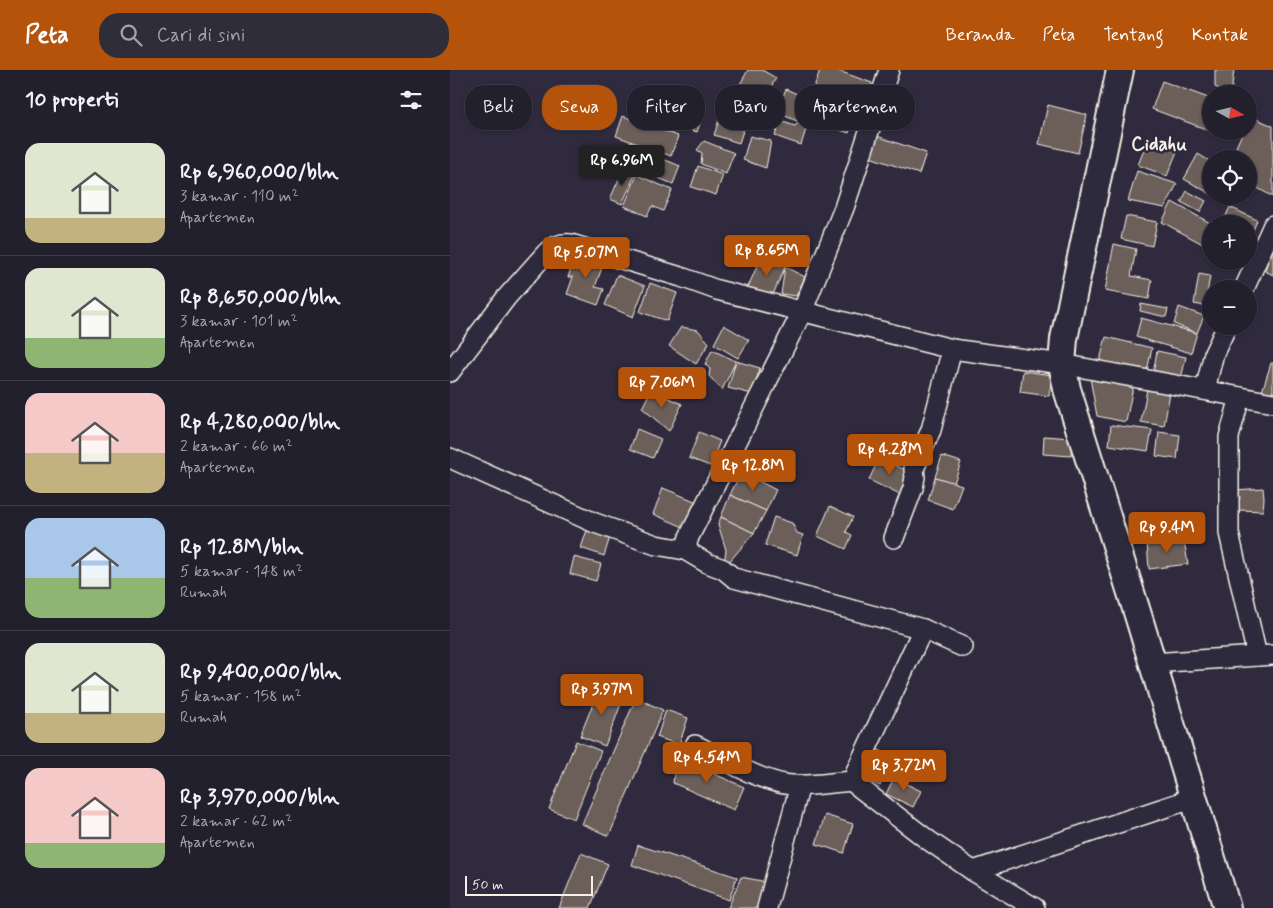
<!DOCTYPE html>
<html lang="id">
<meta charset="utf-8">
<style>
:root{--surface:#23202e;--page:#2f2d3a;--text:#f1f3f6;--muted:#a3a3aa;--line:#403e4a;--accent:#b45309}
body{margin:0;font-family:Mynerve,sans-serif;background:var(--page);color:var(--text);height:100vh;display:flex;flex-direction:column;font-size:19px;white-space:nowrap}
*{box-sizing:border-box;margin:0}
p{font-size:16px;color:var(--muted)}
.icon{flex:none;width:28px;height:28px;fill:none;stroke:currentColor;stroke-width:2;stroke-linecap:round;stroke-linejoin:round}
.map{position:relative;flex:1;overflow:hidden}
.drawer{display:flex;flex-direction:column;background:var(--surface);width:450px}
.drawer>*{flex:none}
.top-card{position:absolute;left:15px;top:15px;width:475px;height:45px;display:flex;gap:10px}
.needle{width:32px;rotate:98deg}
.buttons{position:absolute;left:752px;top:15px;display:grid;gap:10px}
.buttons a{display:grid;place-items:center;width:55px;height:55px;border-radius:50%;background:var(--surface);box-shadow:0 1px 4px #0004,0 0 0 1px var(--line);font-size:25px}
.scale{position:absolute;left:15px;bottom:12px;width:128px;box-sizing:border-box;padding-left:5px;border:2px solid #f4f1e8;border-top:0;font-size:14px;line-height:18px;white-space:nowrap;color:#f4f1e8;-webkit-text-stroke:4px #2f2a3d;paint-order:stroke}
.price{position:absolute;translate:-50% -42px;padding:0 11px;border-radius:5px;background:var(--accent);color:#fff;font-size:16px;line-height:32px;filter:drop-shadow(0 1px 2px #0008)}
.price::after{content:'';position:absolute;left:50%;top:30px;width:15px;height:11px;margin-left:-8px;background:inherit;clip-path:polygon(0 0,100% 0,50% 100%)}
.price.selected{background:#222;color:#fff}
ul{padding:0;list-style:none}
li{display:flex;align-items:center;gap:15px;height:125px;padding:0 25px}
li+li{border-top:1px solid var(--line)}
li span{display:grid;place-items:center;flex:none;width:140px;height:100px;border-radius:15px;color:#555}
li>.icon{margin-inline-start:auto}
span .icon{width:60px;height:60px;fill:#fffc;stroke-width:1}
li b{font-size:21px}
h2{display:flex;justify-content:space-between;align-items:center;height:60px;padding:0 25px;font-size:21px}
.tag{padding:0 18px;border-radius:20px;background:var(--surface);box-shadow:0 1px 4px #0004,0 0 0 1px var(--line);font-size:18px;line-height:45px}
.tag.selected{background:var(--accent);color:#fff}
header{display:flex;align-items:center;gap:30px;box-sizing:border-box;height:70px;padding:0 25px;background:var(--accent);color:#fff}
header strong{font-size:24px}
nav{display:flex;gap:28px;margin-inline-start:auto;font-size:18px}
.search{width:350px;height:45px;background:var(--page);display:flex;align-items:center;gap:12px;box-sizing:border-box;padding:0 18px;border-radius:20px;color:var(--muted);font-size:19px}
main{display:flex;flex:1;min-height:0}
.map>svg:first-child{display:block}
</style>
<header>
<strong>Peta</strong>
<div class="search"><svg class="icon" aria-label="search" viewBox="0 0 24 24"><circle cx="10" cy="10" r="6"/><path d="M15 15l6 6"/></svg>Cari di sini</div>
<nav><a>Beranda</a><a>Peta</a><a>Tentang</a><a>Kontak</a></nav>
</header>
<main>
<section class="drawer">
<h2>10 properti<svg class="icon" aria-label="filters" viewBox="0 0 24 24"><path d="M4 7h16M4 17h16"/><circle cx="9" cy="7" r="2"/><circle cx="15" cy="17" r="2"/></svg></h2>
<ul>
<li><span style="background:linear-gradient(#dfe7d0 75%,#c2b280 0)"><svg class="icon" aria-label="home" viewBox="0 0 24 24"><path d="M3 11l9-7 9 7M6 9v11h12V9"/></svg></span><div><b>Rp 6,960,000/bln</b><p>3 kamar · 110 m²</p><p>Apartemen</p></div></li>
<li><span style="background:linear-gradient(#dfe7d0 70%,#8fb573 0)"><svg class="icon" aria-label="home" viewBox="0 0 24 24"><path d="M3 11l9-7 9 7M6 9v11h12V9"/></svg></span><div><b>Rp 8,650,000/bln</b><p>3 kamar · 101 m²</p><p>Apartemen</p></div></li>
<li><span style="background:linear-gradient(#f6c9c9 60%,#c2b280 0)"><svg class="icon" aria-label="home" viewBox="0 0 24 24"><path d="M3 11l9-7 9 7M6 9v11h12V9"/></svg></span><div><b>Rp 4,280,000/bln</b><p>2 kamar · 66 m²</p><p>Apartemen</p></div></li>
<li><span style="background:linear-gradient(#a9c7e8 60%,#8fb573 0)"><svg class="icon" aria-label="home" viewBox="0 0 24 24"><path d="M3 11l9-7 9 7M6 9v11h12V9"/></svg></span><div><b>Rp 12.8M/bln</b><p>5 kamar · 148 m²</p><p>Rumah</p></div></li>
<li><span style="background:linear-gradient(#dfe7d0 70%,#c2b280 0)"><svg class="icon" aria-label="home" viewBox="0 0 24 24"><path d="M3 11l9-7 9 7M6 9v11h12V9"/></svg></span><div><b>Rp 9,400,000/bln</b><p>5 kamar · 158 m²</p><p>Rumah</p></div></li>
<li><span style="background:linear-gradient(#f6c9c9 75%,#8fb573 0)"><svg class="icon" aria-label="home" viewBox="0 0 24 24"><path d="M3 11l9-7 9 7M6 9v11h12V9"/></svg></span><div><b>Rp 3,970,000/bln</b><p>2 kamar · 62 m²</p><p>Apartemen</p></div></li>
</ul>
</section>
<div class="map">
<svg width="823" height="838" viewBox="0 0 823 838">
<rect width="100%" height="100%" fill="#2f2a3d"/>
<filter id="ink" filterUnits="userSpaceOnUse"><feTurbulence type="fractalNoise" baseFrequency=".02" numOctaves="2"/><feDisplacementMap in="SourceGraphic" scale="10" xChannelSelector="R" yChannelSelector="G"/><feConvolveMatrix kernelMatrix="1 2 1 2 8 2 1 2 1" color-interpolation-filters="sRGB"/></filter>
<g filter="url(#ink)">
<g fill="#6c5e5a" stroke="#f4f1e8">
<polygon points="298,0 312,0 326,8 315,29 289,16"/>
<polygon points="370,0 386,0 422,13 414,35 364,17"/>
<polygon points="765,0 784,0 781,24 765,17"/>
<polygon points="712,11 761,29 761,61 702,39"/>
<polygon points="336,19 356,28 347,51 326,42"/>
<polygon points="380,32 407,42 399,63 373,54"/>
<polygon points="231,34 254,41 247,62 225,54"/>
<polygon points="598,35 637,45 628,83 589,74"/>
<polygon points="173,46 228,66 221,86 166,66"/>
<polygon points="800,46 823,56 823,127 799,113 799,89 791,89 783,84 793,61 799,61"/>
<polygon points="269,50 294,58 289,73 264,65"/>
<polygon points="330,51 345,56 350,51 358,53 351,75 325,66"/>
<polygon points="421,64 476,83 469,104 414,85"/>
<polygon points="300,66 321,71 316,98 293,90"/>
<polygon points="699,67 728,79 717,106 688,95"/>
<polygon points="254,71 284,83 276,104 251,94 252,83 247,80"/>
<polygon points="201,84 230,96 223,114 194,102"/>
<polygon points="748,84 761,92 761,124 734,109"/>
<polygon points="248,96 273,105 266,125 241,117"/>
<polygon points="173,100 185,105 172,134 160,129"/>
<polygon points="687,101 727,114 715,138 678,131"/>
<polygon points="187,105 222,120 213,141 202,136 197,146 174,136"/>
<polygon points="737,121 756,131 750,142 731,132"/>
<polygon points="722,132 762,154 760,178 712,152"/>
<polygon points="780,137 807,150 800,169 799,168 799,154 772,154"/>
<polygon points="676,146 707,152 702,176 671,169"/>
<polygon points="664,174 686,179 681,206 702,210 699,229 655,221"/>
<polygon points="822,174 823,175 823,205 815,201"/>
<polygon points="127,182 154,192 145,217 154,219 148,235 117,224 123,207 118,207"/>
<polygon points="311,187 335,197 322,227 298,217"/>
<polygon points="335,197 355,207 346,226 331,224"/>
<polygon points="749,204 760,206 755,236 744,234"/>
<polygon points="167,205 195,216 183,247 155,235"/>
<polygon points="200,213 227,223 217,251 190,242"/>
<polygon points="691,234 718,239 716,247 690,241"/>
<polygon points="729,237 754,246 747,263 724,254"/>
<polygon points="691,248 747,263 741,283 686,267"/>
<polygon points="274,255 299,270 288,288 264,274"/>
<polygon points="231,257 248,260 259,273 246,294 219,276"/>
<polygon points="656,267 702,278 696,305 649,294"/>
<polygon points="262,280 286,291 272,320 259,306 260,299 255,294"/>
<polygon points="707,281 736,287 731,309 703,304"/>
<polygon points="286,291 310,298 302,324 278,318"/>
<polygon points="821,293 823,293 823,330 810,328"/>
<polygon points="573,301 602,305 599,326 570,322"/>
<polygon points="640,308 683,317 676,352 647,346"/>
<polygon points="697,319 720,323 714,356 691,352"/>
<polygon points="201,320 232,334 219,361 192,338"/>
<polygon points="661,355 702,360 698,381 659,375"/>
<polygon points="187,359 211,369 203,388 180,379"/>
<polygon points="249,362 270,371 260,396 239,388"/>
<polygon points="709,362 730,365 727,389 706,386"/>
<polygon points="594,366 622,368 621,386 593,384"/>
<polygon points="492,386 511,392 504,413 485,407"/>
<polygon points="429,388 460,402 450,425 419,410"/>
<polygon points="291,402 326,420 316,441 280,425"/>
<polygon points="485,407 512,415 503,439 478,430"/>
<polygon points="213,418 247,432 236,458 203,444"/>
<polygon points="813,418 814,428 813,441 788,440 790,427 786,420"/>
<polygon points="280,425 316,441 304,463 271,447"/>
<polygon points="380,436 403,447 396,462 402,465 396,479 367,466"/>
<polygon points="271,447 304,463 273,499 276,480 268,454"/>
<polygon points="324,447 342,453 347,463 353,465 347,485 315,475"/>
<polygon points="137,460 160,467 154,486 131,478"/>
<polygon points="734,470 738,494 699,499 697,473"/>
<polygon points="124,487 151,494 146,511 120,504"/>
<polygon points="150,616 174,626 155,676 130,666"/>
<polygon points="186,628 213,640 159,766 132,754"/>
<polygon points="216,640 238,648 229,675 207,667"/>
<polygon points="126,671 151,681 124,749 99,739"/>
<polygon points="424,678 444,687 430,716 410,707"/>
<polygon points="226,687 294,717 284,740 223,713"/>
<polygon points="444,708 471,721 463,737 436,724"/>
<polygon points="375,745 403,754 394,783 366,774"/>
<polygon points="188,775 287,807 279,830 182,795"/>
<polygon points="131,783 158,794 140,838 109,838"/>
<polygon points="291,807 322,813 310,838 278,838"/>
</g>
<g fill="none" stroke-linecap="round" stroke-linejoin="round">
<defs>
<g id="minor">
<polyline points="439,0 394,138 352,242 239,467 235,480 257,493 273,499 284,508 473,559 513,577"/>
<polyline points="794,219 823,155"/>
<path d="M 0,302 L 56,228 L 96,183 C 104,176 110,173 121,174 L 231,207 L 267,220 L 502,279 L 612,294 L 823,333"/>
<polyline points="755,320 764,283 777,256"/>
<polyline points="790,327 779,367 779,463 807,586"/>
<polyline points="0,388 145,453 206,475 235,480"/>
<polyline points="444,468 463,418 465,407 464,399 481,360 502,279"/>
<polyline points="473,559 406,701 404,711 406,715 478,770 523,801 585,838"/>
<polyline points="702,593 823,585"/>
<path d="M 245,675 C 272,688 304,708 334,714 C 356,718 382,712 404,711"/>
<polyline points="523,801 744,728"/>
<polyline points="317,838 350,715"/>
</g>
<polyline id="secondary" points="670,0 614,269 612,294 617,319 688,545 777,838"/>
</defs>
<use href="#minor" stroke="#f4f1e8" stroke-width="22"/>
<use href="#secondary" stroke="#f4f1e8" stroke-width="30"/>
<use href="#minor" stroke="#2f2a3d" stroke-width="19"/>
<use href="#secondary" stroke="#2f2a3d" stroke-width="26"/>
</g>
</g>
<g text-anchor="middle" dominant-baseline="central" stroke-width="5" stroke-linejoin="round" paint-order="stroke">
<g font-size="19" font-weight="bold" fill="#f4f1e8" stroke="#2f2a3d">
<text x="709" y="74">Cidahu</text>
</g>
</g>
</svg>
<div class="buttons">
<a><svg class="needle" viewBox="-14 -14 28 28"><path d="M0-13l5 13h-10z" fill="#e53935"/><path d="M0 13l5-13h-10z" fill="#a3a3aa"/></svg></a>
<a><svg class="icon" aria-label="locate" viewBox="0 0 24 24"><circle cx="12" cy="12" r="6"/><path d="M12 2v4M12 18v4M2 12h4M18 12h4"/></svg></a>
<a>+</a>
<a>−</a>
</div>
<div class="scale">50 m</div>
<b class="price selected" style="left:172px;top:117px">Rp 6.96M</b>
<b class="price" style="left:317px;top:207px">Rp 8.65M</b>
<b class="price" style="left:136px;top:209px">Rp 5.07M</b>
<b class="price" style="left:212px;top:339px">Rp 7.06M</b>
<b class="price" style="left:440px;top:406px">Rp 4.28M</b>
<b class="price" style="left:303px;top:422px">Rp 12.8M</b>
<b class="price" style="left:717px;top:484px">Rp 9.4M</b>
<b class="price" style="left:152px;top:646px">Rp 3.97M</b>
<b class="price" style="left:257px;top:714px">Rp 4.54M</b>
<b class="price" style="left:454px;top:722px">Rp 3.72M</b>
<div class="top-card">
<a class="tag">Beli</a>
<a class="tag selected">Sewa</a>
<a class="tag">Filter</a>
<a class="tag">Baru</a>
<a class="tag">Apartemen</a>
</div>
</div>
</main>
